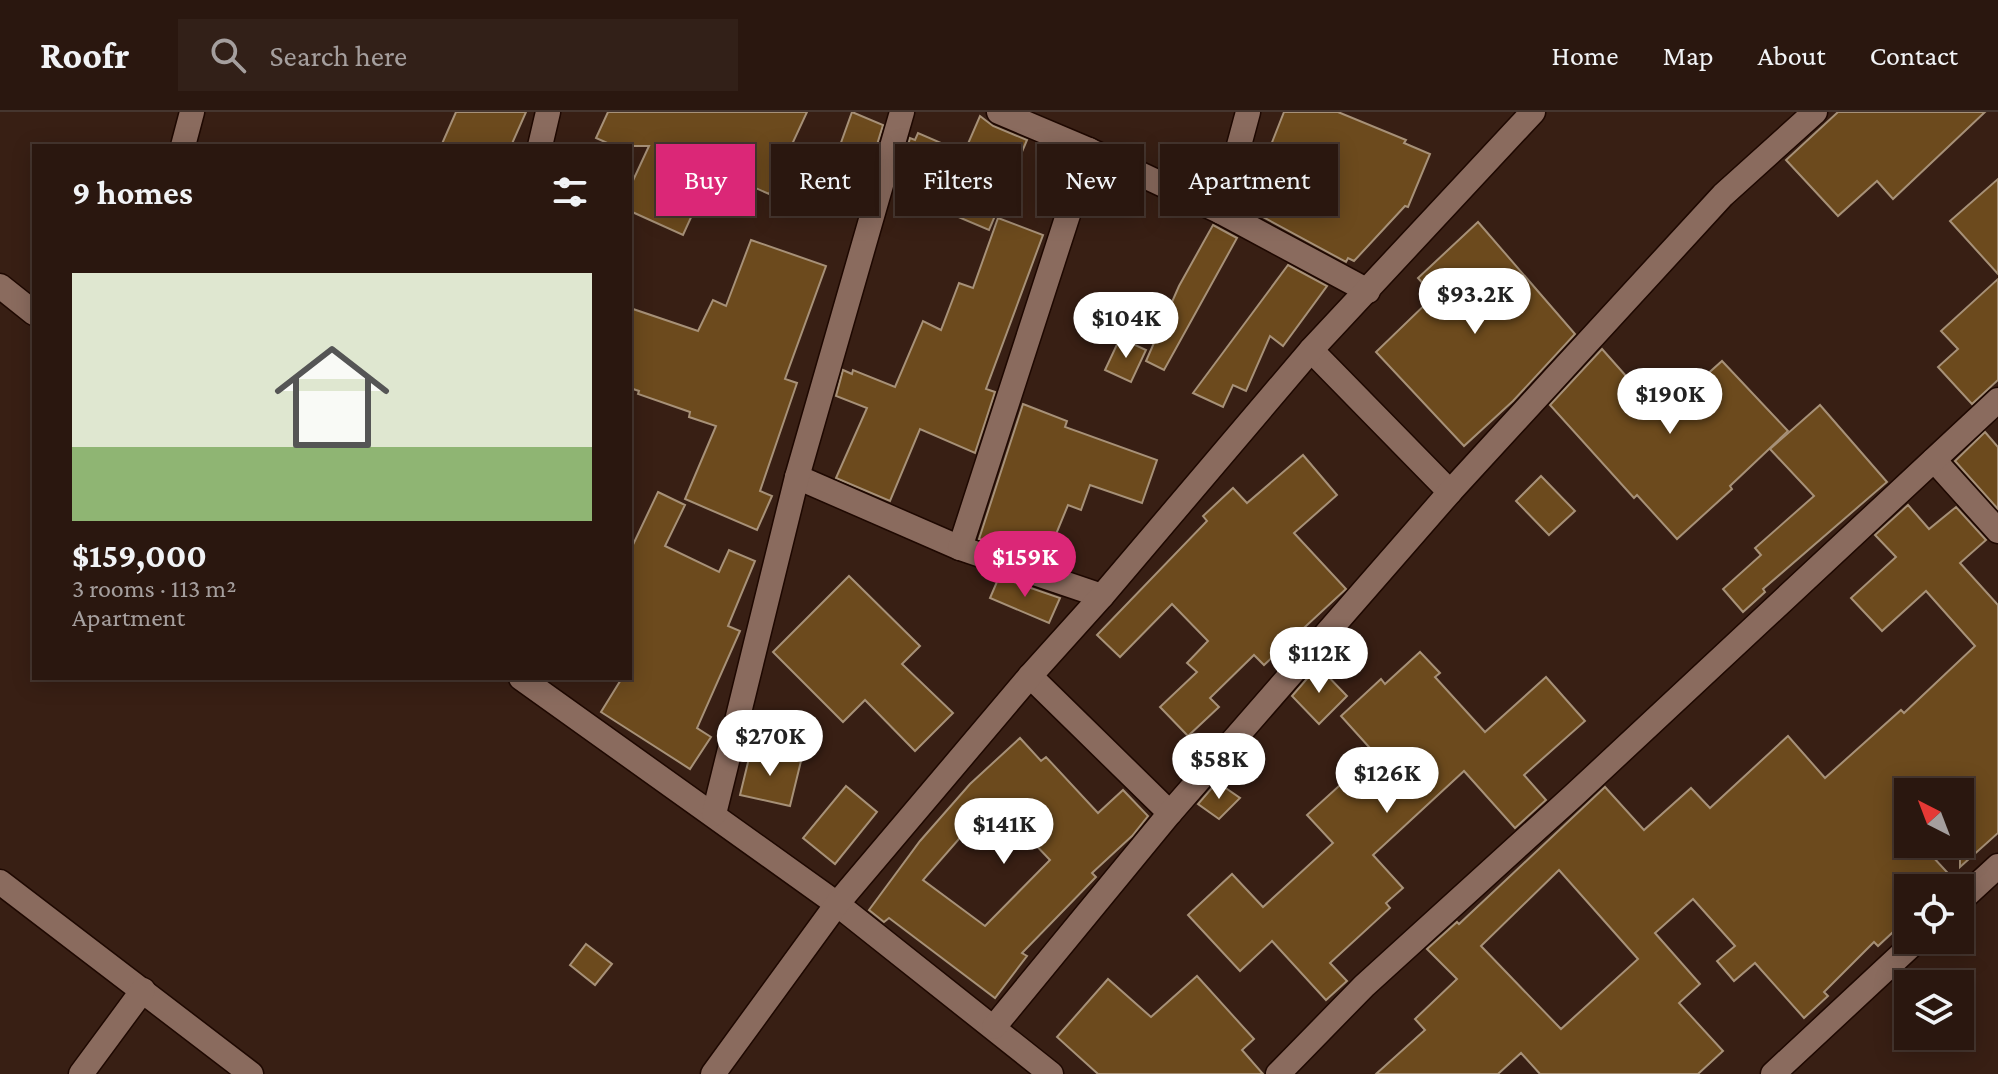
<!DOCTYPE html>
<meta charset="utf-8">
<style>
:root{--surface:#2a170f;--page:#322018;--text:#f1f3f6;--muted:#a59f9e;--line:#46362f;--accent:#db2777}
body{margin:0;font-family:"Crimson Pro",serif;background:var(--page);color:var(--text);height:100vh;display:flex;flex-direction:column;font-size:30px;white-space:nowrap}
*{box-sizing:border-box;margin:0}
p{font-size:26px;color:var(--muted)}
.icon{flex:none;width:44px;height:44px;fill:none;stroke:currentColor;stroke-width:2;stroke-linecap:round;stroke-linejoin:round}
.map{position:relative;flex:1;overflow:hidden}
.side{position:absolute;left:32px;top:32px;width:600px;height:536px;display:flex;flex-direction:column;background:var(--surface);border-radius:0px;box-shadow:0 4px 20px #0003,0 0 0 2px var(--line)}
.side>*{flex:none}
.guide{position:absolute;left:656px;top:32px;width:760px;height:72px;display:flex;gap:16px}
.needle{width:52px;rotate:318deg}
.fabs{position:absolute;left:1894px;top:666px;display:grid;gap:16px}
.fabs a{display:grid;place-items:center;width:80px;height:80px;border-radius:0px;background:var(--surface);box-shadow:0 4px 20px #0003,0 0 0 2px var(--line);font-size:40px}
.price{position:absolute;translate:-50% -68px;padding:0 18px;border-radius:28px;background:#fff;color:#222;font-size:26px;line-height:52px;filter:drop-shadow(0 2px 4px #0008)}
.price::after{content:'';position:absolute;left:50%;top:48px;width:24px;height:18px;margin-left:-12px;background:inherit;clip-path:polygon(0 0,100% 0,50% 100%)}
.price.on{background:var(--accent);color:#fff}
ul{padding:0;list-style:none}
li{display:grid;align-content:center;gap:16px;height:424px;padding:0 40px}
li+li{border-top:2px solid var(--line)}
li span{display:grid;place-items:center;height:248px;border-radius:0px;color:#555}
li>.icon{margin-inline-start:auto}
span .icon{width:144px;height:144px;fill:#fffc;stroke-width:1}
li b{font-size:34px}
h2{display:flex;justify-content:space-between;align-items:center;height:96px;padding:0 40px;font-size:34px}
.tag{padding:0 28px;border-radius:0px;background:var(--surface);box-shadow:0 4px 20px #0003,0 0 0 2px var(--line);font-size:28px;line-height:72px}
.tag.on{background:var(--accent);color:#fff}
header{display:flex;align-items:center;gap:48px;box-sizing:border-box;height:112px;padding:0 40px;background:var(--surface);border-bottom:2px solid var(--line)}
header strong{font-size:38px}
nav{display:flex;gap:44px;margin-inline-start:auto;font-size:28px}
.search{width:560px;height:72px;background:var(--page);display:flex;align-items:center;gap:20px;box-sizing:border-box;padding:0 28px;border-radius:0px;color:var(--muted);font-size:30px}
.map>svg:first-child{display:block}
</style>
<header>
<strong>Roofr</strong>
<div class="search"><svg class="icon" aria-label="search" viewBox="0 0 24 24"><circle cx="10" cy="10" r="6"/><path d="M15 15l6 6"/></svg>Search here</div>
<nav><a>Home</a><a>Map</a><a>About</a><a>Contact</a></nav>
</header>
<div class="map">
<svg width="1998" height="962" viewBox="0 0 1998 962">
<rect width="100%" height="100%" fill="#381f14"/>
<g fill="#6c4a1d" stroke="#a79178" stroke-width="2" fill-rule="evenodd">
<polygon points="456,0 526,0 511,34 441,34"/>
<polygon points="608,0 807,0 769,82 713,57 683,123 630,99 630,75 649,34 614,34 596,26"/>
<polygon points="852,0 883,13 872,49 865,46 845,101 819,92"/>
<polygon points="1284,0 1338,0 1406,28 1404,31 1430,42 1408,95 1405,94 1354,149 1348,146 1346,150 1250,98 1278,36 1271,33"/>
<polygon points="1838,0 1985,0 1893,87 1877,69 1838,104 1786,48"/>
<polygon points="980,4 993,14 1027,28 989,118 937,96 944,80 900,61 910,26 915,28 918,21 964,41"/>
<polygon points="1998,67 1998,162 1950,109"/>
<polygon points="998,106 1043,123 986,277 995,280 975,341 920,317 890,389 836,366 867,296 836,284 843,258 852,262 853,258 895,275 923,209 941,218 959,171 973,176"/>
<polygon points="1478,110 1575,222 1513,289 1464,334 1376,240 1434,184 1418,166"/>
<polygon points="1213,113 1237,126 1164,258 1146,249 1179,174"/>
<polygon points="751,128 826,154 785,267 797,271 760,379 772,384 757,418 685,387 716,314 689,305 690,300 638,282 639,279 630,276 630,196 698,219 713,188 726,194"/>
<polygon points="1288,153 1327,174 1283,234 1270,224 1246,279 1233,273 1223,295 1193,281"/>
<polygon points="1998,167 1998,268 1972,292 1938,255 1958,237 1941,219"/>
<polygon points="1120,226 1146,238 1131,270 1105,258"/>
<polygon points="1602,237 1650,291 1682,262 1694,274 1722,249 1788,319 1730,374 1732,377 1677,427 1637,383 1634,386 1550,293"/>
<polygon points="1023,292 1067,309 1065,315 1157,348 1142,391 1090,373 1081,398 1068,393 1045,449 979,427"/>
<polygon points="1820,293 1887,370 1763,477 1765,480 1743,500 1723,477 1761,443 1755,436 1814,384 1770,337"/>
<polygon points="1985,320 1998,335 1998,397 1955,349"/>
<polygon points="1303,343 1337,383 1294,421 1346,477 1264,553 1254,543 1210,586 1219,595 1188,624 1160,595 1197,560 1187,551 1208,529 1172,492 1120,545 1097,523 1207,409 1203,404 1233,376 1247,391"/>
<polygon points="1541,364 1575,399 1549,423 1516,389"/>
<polygon points="658,380 685,393 665,434 719,460 729,438 755,449 728,514 740,519 697,616 711,625 690,657 601,600 622,566 630,566 630,439"/>
<path d="M 1908,393 L 1929,417 L 1956,395 L 1986,428 L 1960,451 L 1998,493 L 1998,721 L 1960,755 L 1960,680 L 1908,680 L 1908,732 L 1921,732 L 1957,771 L 1952,776 L 1908,776 L 1908,806 L 1878,834 L 1874,830 L 1824,880 L 1828,884 L 1804,906 L 1755,851 L 1734,869 L 1717,849 L 1735,834 L 1693,787 L 1655,821 L 1700,872 L 1679,891 L 1723,939 L 1698,962 L 1540,962 L 1521,941 L 1498,962 L 1376,962 L 1425,918 L 1415,907 L 1457,867 L 1427,837 L 1457,810 L 1459,812 L 1605,675 L 1644,718 L 1691,676 L 1710,696 L 1788,624 L 1825,666 L 1901,598 L 1904,601 L 1975,534 L 1926,479 L 1882,519 L 1851,486 L 1896,445 L 1875,423 ZM 1559,758 L 1638,847 L 1561,917 L 1481,834 Z"/>
<polygon points="849,464 920,534 902,552 953,601 915,639 865,588 843,610 773,540"/>
<polygon points="999,465 1060,486 1049,511 990,486"/>
<polygon points="1420,540 1440,561 1435,565 1485,620 1546,565 1585,609 1524,663 1546,688 1515,716 1464,659 1373,743 1403,776 1386,791 1390,796 1330,851 1347,869 1326,888 1272,829 1240,859 1188,803 1232,762 1263,795 1333,731 1307,703 1360,655 1354,649 1369,635 1341,604 1381,567 1385,572"/>
<polygon points="1318,554 1347,584 1319,612 1292,584"/>
<path d="M 1020,626 L 1041,649 L 1046,645 L 1098,701 L 1123,678 L 1148,704 L 1132,724 L 1092,761 L 1096,765 L 1022,841 L 1027,844 L 995,886 L 889,806 L 884,810 L 869,798 L 920,729 L 970,672 ZM 993,688 L 1050,748 L 985,814 L 923,768 Z"/>
<polygon points="751,638 801,649 790,694 740,683"/>
<polygon points="1217,670 1240,686 1219,707 1198,692"/>
<polygon points="846,674 877,700 835,752 803,726"/>
<polygon points="586,832 612,852 595,873 570,853"/>
<polygon points="1197,864 1254,927 1242,938 1263,962 1098,962 1057,925 1108,867 1151,905"/>
</g>
<g fill="none" stroke-linecap="round" stroke-linejoin="round">
<defs>
<g id="minor">
<polyline points="999,0 1089,38 1221,100 1368,179"/>
<polyline points="183,34 192,0"/>
<polyline points="540,34 548,0"/>
<polyline points="1221,100 1248,0"/>
<polyline points="0,174 34,201"/>
<polyline points="1311,238 1450,380"/>
<polyline points="1934,348 1998,419"/>
<polyline points="797,365 960,436 1102,484"/>
<polyline points="960,436 1089,38"/>
<polyline points="1030,564 1170,701"/>
<polyline points="521,566 837,792 1051,962"/>
<polyline points="714,702 797,365 902,0"/>
<polyline points="0,770 251,962"/>
<polyline points="1960,789 1998,754"/>
<polyline points="994,915 1170,701 1450,380 1723,83 1815,0"/>
<polyline points="81,962 143,878"/>
<polyline points="713,962 837,792 1030,564 1102,484 1311,238 1533,0"/>
<polyline points="1278,962 1364,874 1572,685 1998,288"/>
<polyline points="1773,962 1917,828"/>
</g>
</defs>
<use href="#minor" stroke="#1e0801" stroke-width="27"/>
<use href="#minor" stroke="#8a6b5e" stroke-width="24"/>
</g>
</svg>
<div class="fabs">
<a><svg class="needle" viewBox="-14 -14 28 28"><path d="M0-13l5 13h-10z" fill="#e53935"/><path d="M0 13l5-13h-10z" fill="#a59f9e"/></svg></a>
<a><svg class="icon" aria-label="locate" viewBox="0 0 24 24"><circle cx="12" cy="12" r="6"/><path d="M12 2v4M12 18v4M2 12h4M18 12h4"/></svg></a>
<a><svg class="icon" aria-label="layers" viewBox="0 0 24 24"><path d="M12 4l9 5-9 5-9-5zM3 14l9 5 9-5"/></svg></a>
</div>
<b class="price" style="left:1475px;top:224px">$93.2K</b>
<b class="price" style="left:1126px;top:248px">$104K</b>
<b class="price" style="left:1670px;top:324px">$190K</b>
<b class="price on" style="left:1025px;top:487px">$159K</b>
<b class="price" style="left:1319px;top:583px">$112K</b>
<b class="price" style="left:770px;top:666px">$270K</b>
<b class="price" style="left:1219px;top:689px">$58K</b>
<b class="price" style="left:1387px;top:703px">$126K</b>
<b class="price" style="left:1004px;top:754px">$141K</b>
<div class="guide">
<a class="tag on">Buy</a>
<a class="tag">Rent</a>
<a class="tag">Filters</a>
<a class="tag">New</a>
<a class="tag">Apartment</a>
</div>
<section class="side">
<h2>9 homes<svg class="icon" aria-label="filters" viewBox="0 0 24 24"><path d="M4 7h16M4 17h16"/><circle cx="9" cy="7" r="2"/><circle cx="15" cy="17" r="2"/></svg></h2>
<ul>
<li><span style="background:linear-gradient(#dfe7d0 70%,#8fb573 0)"><svg class="icon" aria-label="home" viewBox="0 0 24 24"><path d="M3 11l9-7 9 7M6 9v11h12V9"/></svg></span><div><b>$159,000</b><p>3 rooms · 113 m²</p><p>Apartment</p></div></li>
</ul>
</section>
</div>
